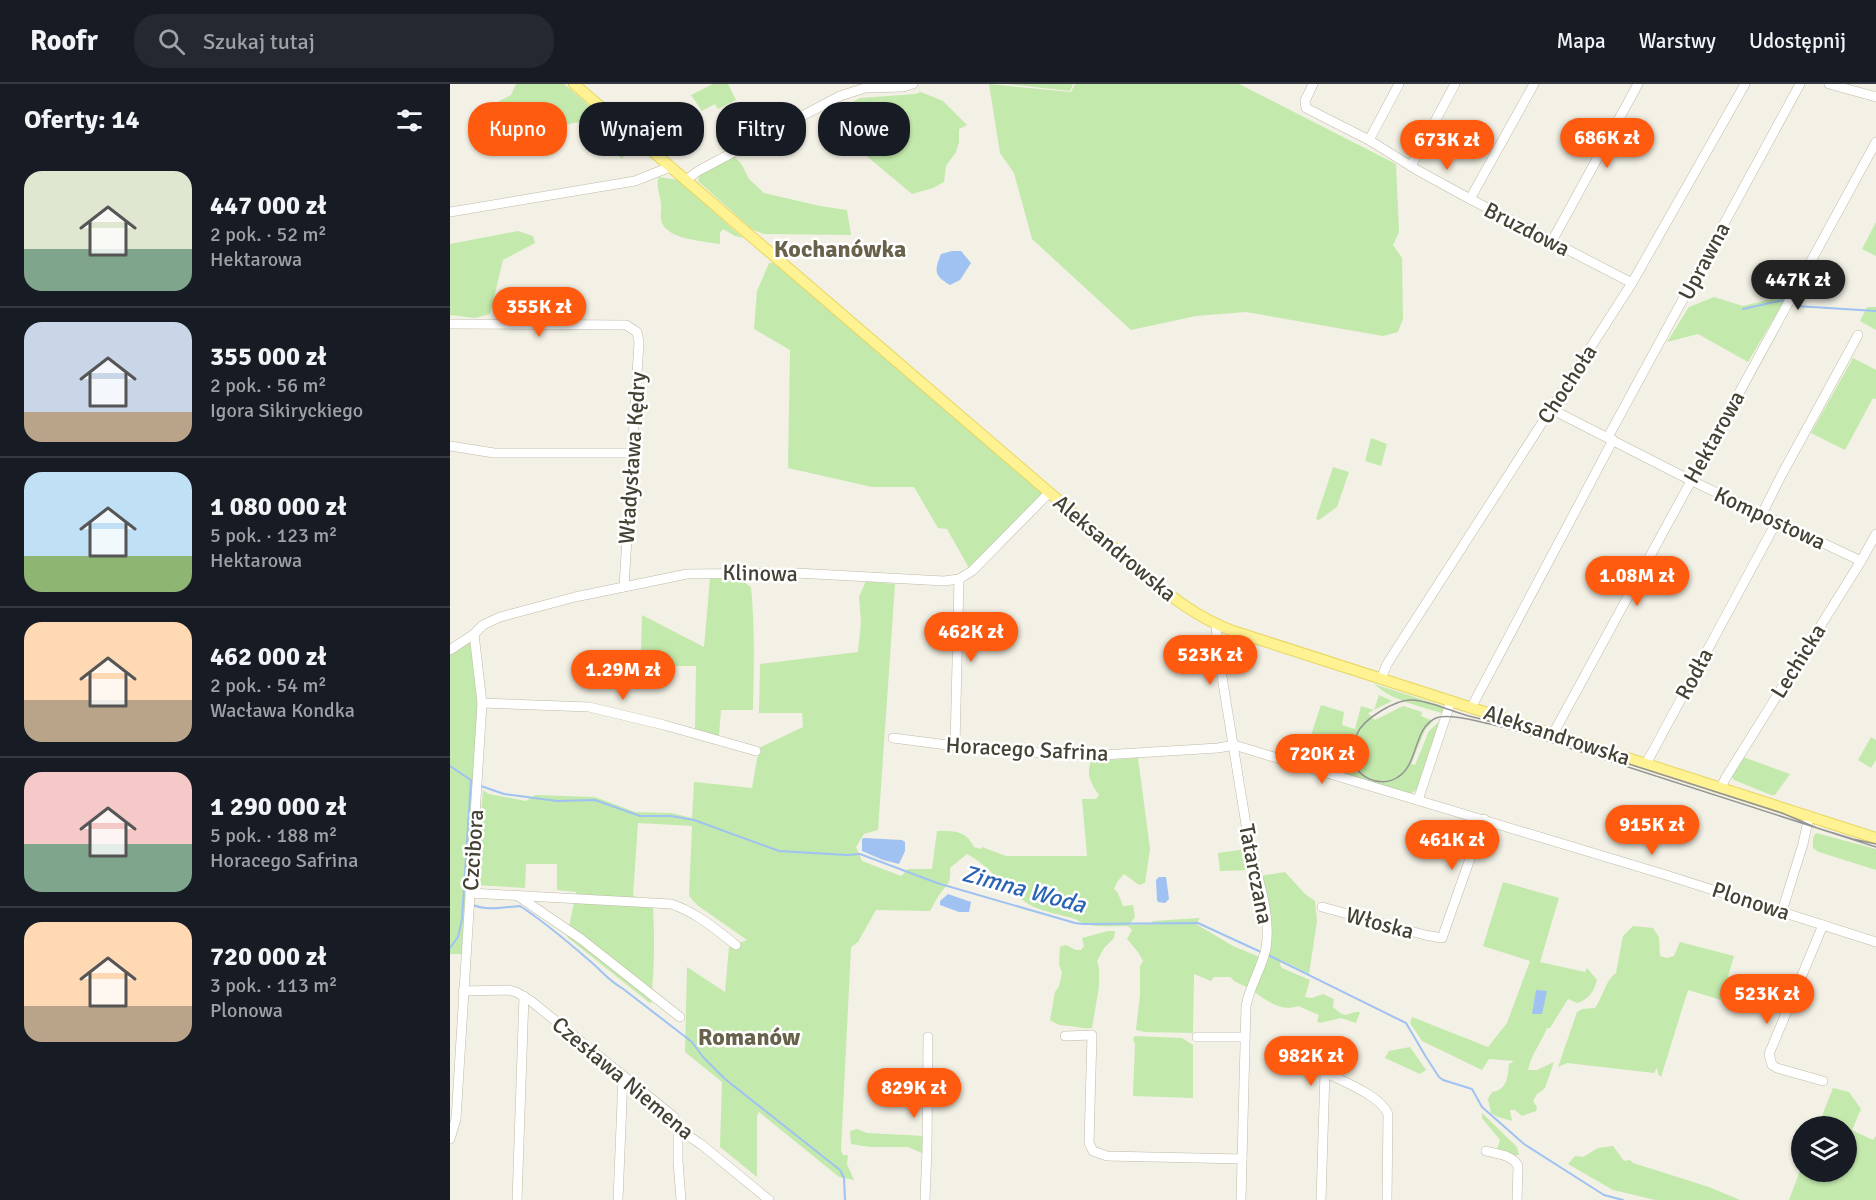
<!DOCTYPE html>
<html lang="pl">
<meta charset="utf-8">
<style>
:root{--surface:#171b24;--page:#242831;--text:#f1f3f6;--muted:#9ea1a6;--line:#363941;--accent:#ff5b10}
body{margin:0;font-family:Signika,sans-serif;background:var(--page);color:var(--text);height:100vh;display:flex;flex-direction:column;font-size:22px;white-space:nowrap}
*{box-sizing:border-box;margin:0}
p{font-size:20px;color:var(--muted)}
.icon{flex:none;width:33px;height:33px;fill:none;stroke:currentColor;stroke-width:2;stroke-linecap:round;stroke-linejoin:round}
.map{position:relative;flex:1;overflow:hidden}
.side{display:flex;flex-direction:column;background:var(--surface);width:450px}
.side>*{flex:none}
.hud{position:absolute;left:18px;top:18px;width:570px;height:54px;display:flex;gap:12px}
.controls{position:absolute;left:1341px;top:1032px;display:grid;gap:12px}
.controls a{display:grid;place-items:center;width:66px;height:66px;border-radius:50%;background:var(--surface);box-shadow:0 2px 4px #0004;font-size:30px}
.price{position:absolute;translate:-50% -51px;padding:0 14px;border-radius:21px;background:var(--accent);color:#fff;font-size:20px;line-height:39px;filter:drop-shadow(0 2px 3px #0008)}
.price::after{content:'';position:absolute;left:50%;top:36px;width:18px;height:14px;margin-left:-9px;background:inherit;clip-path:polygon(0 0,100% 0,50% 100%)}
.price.active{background:#222;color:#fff}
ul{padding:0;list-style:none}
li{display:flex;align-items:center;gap:18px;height:150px;padding:0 24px}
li+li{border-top:2px solid var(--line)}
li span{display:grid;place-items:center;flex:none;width:168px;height:120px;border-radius:18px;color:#555}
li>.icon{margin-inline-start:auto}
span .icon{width:72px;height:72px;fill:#fffc;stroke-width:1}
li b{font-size:26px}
h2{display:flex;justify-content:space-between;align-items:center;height:72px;padding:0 24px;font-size:26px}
.tag{padding:0 21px;border-radius:24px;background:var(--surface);box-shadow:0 2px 4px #0004;font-size:21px;line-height:54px}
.tag.active{background:var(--accent);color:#fff}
header{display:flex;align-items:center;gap:36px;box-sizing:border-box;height:84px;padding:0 30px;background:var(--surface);border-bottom:2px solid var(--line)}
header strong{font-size:28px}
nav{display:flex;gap:33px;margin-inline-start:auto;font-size:21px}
.search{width:420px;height:54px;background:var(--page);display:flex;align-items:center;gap:15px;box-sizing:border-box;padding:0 21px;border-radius:24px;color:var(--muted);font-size:22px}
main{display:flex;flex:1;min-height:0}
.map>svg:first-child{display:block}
</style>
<header>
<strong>Roofr</strong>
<div class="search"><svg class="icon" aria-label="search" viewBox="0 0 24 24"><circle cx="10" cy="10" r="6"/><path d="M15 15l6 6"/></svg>Szukaj tutaj</div>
<nav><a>Mapa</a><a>Warstwy</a><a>Udostępnij</a></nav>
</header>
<main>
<section class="side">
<h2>Oferty: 14<svg class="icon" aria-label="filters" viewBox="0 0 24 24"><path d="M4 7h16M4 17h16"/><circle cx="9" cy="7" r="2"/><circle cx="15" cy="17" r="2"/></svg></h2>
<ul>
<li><span style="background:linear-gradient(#dfe7d0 65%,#7fa58c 0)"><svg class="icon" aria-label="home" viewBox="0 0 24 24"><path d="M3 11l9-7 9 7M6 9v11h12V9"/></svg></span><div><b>447 000 zł</b><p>2 pok. · 52 m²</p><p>Hektarowa</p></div></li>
<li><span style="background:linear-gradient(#c9d6e8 75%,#b9a48a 0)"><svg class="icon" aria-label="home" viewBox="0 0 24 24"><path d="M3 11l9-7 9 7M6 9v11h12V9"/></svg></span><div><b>355 000 zł</b><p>2 pok. · 56 m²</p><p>Igora Sikiryckiego</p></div></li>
<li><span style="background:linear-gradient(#bfe0f5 70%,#8fb573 0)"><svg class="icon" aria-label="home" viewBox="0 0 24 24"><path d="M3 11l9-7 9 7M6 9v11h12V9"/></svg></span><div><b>1 080 000 zł</b><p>5 pok. · 123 m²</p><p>Hektarowa</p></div></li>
<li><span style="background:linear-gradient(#ffd9b3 65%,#b9a48a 0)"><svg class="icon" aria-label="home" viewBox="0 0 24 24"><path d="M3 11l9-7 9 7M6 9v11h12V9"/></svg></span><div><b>462 000 zł</b><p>2 pok. · 54 m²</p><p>Wacława Kondka</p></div></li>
<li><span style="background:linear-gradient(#f6c9c9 60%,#7fa58c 0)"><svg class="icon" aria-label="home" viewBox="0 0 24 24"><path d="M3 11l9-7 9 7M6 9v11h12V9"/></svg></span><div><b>1 290 000 zł</b><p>5 pok. · 188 m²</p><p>Horacego Safrina</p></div></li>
<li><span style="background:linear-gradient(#ffd9b3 70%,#b9a48a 0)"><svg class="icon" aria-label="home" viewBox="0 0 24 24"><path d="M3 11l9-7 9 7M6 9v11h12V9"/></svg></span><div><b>720 000 zł</b><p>3 pok. · 113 m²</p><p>Plonowa</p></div></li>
</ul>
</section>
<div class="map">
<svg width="1426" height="1116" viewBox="0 0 1426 1116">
<rect width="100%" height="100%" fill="#f3f1e5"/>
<g fill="#c3e9ac">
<polygon points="66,0 114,0 173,50 179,65 172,75 130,38 43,53 32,34 38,23 61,11"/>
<polygon points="263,0 278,0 286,16 268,25 265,20 252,27 241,11"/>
<polygon points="539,0 621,8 625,0 789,0 946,80 949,148 943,161 952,174 953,235 948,248 933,252 796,228 746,232 681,246 582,155 564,89 550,69"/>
<polygon points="558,0 623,0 620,7"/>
<polygon points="471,8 493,17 517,41 509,45 509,58 506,68 496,82 494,98 483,104 462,110 371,34 410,14 465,10"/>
<polygon points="283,71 292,81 299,95 314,109 370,122 397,126 401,151 314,150 303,146 248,97 250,89"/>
<path d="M 209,93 L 228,96 L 293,154 L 285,152 L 273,145 L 270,149 L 270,160 C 254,157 214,156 211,135 C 210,131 212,126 211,121 C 211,112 205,101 209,93 Z"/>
<polygon points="1426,138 1426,172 1412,165"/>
<polygon points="68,147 83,152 85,159 53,176 40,230 25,234 0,231 0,160"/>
<polygon points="319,179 323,179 379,224 595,410 519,484 497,445 488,444 464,403 422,403 338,384 340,266 304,245 307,207"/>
<polygon points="1264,213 1293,222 1326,214 1336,214 1298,278 1248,250 1217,258 1239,223"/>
<polygon points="1417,223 1426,223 1426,246 1410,237"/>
<polygon points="1403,274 1426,286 1426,315 1423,314 1395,366 1361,349"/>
<polygon points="921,354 937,360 931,382 915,377"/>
<polygon points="883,383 899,388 887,423 869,436 866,435"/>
<path d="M 287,493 L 301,503 C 305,544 304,585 303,626 L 271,626 L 269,652 L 245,645 L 246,582 L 220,582 L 191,566 L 192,531 L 254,563 L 260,494 Z"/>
<path d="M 416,497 L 445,500 L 428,746 L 414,750 L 406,763 L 412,777 L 451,792 L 458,785 L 482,785 L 487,747 C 503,747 516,746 524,763 L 531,765 L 532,763 L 556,772 L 637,772 L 632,715 L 646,715 L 649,711 C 641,700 636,690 641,677 L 688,674 L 700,765 L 695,799 L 689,801 L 674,790 L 667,798 L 664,805 L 668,809 L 673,822 L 683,821 L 685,833 L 679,841 L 700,840 L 703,837 L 750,834 L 746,840 L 783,862 L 817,876 L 810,792 L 835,788 L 855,810 L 865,817 L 867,837 L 859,890 L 831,876 L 830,881 L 832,884 L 860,896 L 855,913 L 862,914 L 873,910 L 884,915 L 883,923 C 900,938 894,927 910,928 L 906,939 L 891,934 L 870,939 L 867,937 L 869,931 L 848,922 C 831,929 813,914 800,905 C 792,900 787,900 780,893 L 764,893 L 761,897 L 744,890 L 743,949 L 695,948 L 686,946 L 690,911 L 690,882 L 693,877 L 688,868 L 677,855 L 682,846 L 678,842 C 661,842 639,845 625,835 C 612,831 596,828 584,823 C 558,810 542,783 517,770 L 500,784 C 501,800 498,798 490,810 C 486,815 483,822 480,827 L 426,826 L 408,858 L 401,863 L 391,1066 L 393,1071 L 398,1071 L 397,1080 L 404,1096 L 389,1093 L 309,1028 L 307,1032 L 307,1093 L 270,1063 L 272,998 L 235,968 L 237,883 L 275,908 L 279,863 L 297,856 L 247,821 L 239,812 L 242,742 L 188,739 L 183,811 L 203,824 C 205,856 204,888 201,920 L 117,853 L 126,808 L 107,806 L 107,780 L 76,780 L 75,804 L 25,801 L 33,706 L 39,710 L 76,717 L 85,711 L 145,713 L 185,728 L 222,729 L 242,734 L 244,698 L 302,704 L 309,664 L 353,643 L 352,629 L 309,629 L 310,580 L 408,568 L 411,538 L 409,513 Z"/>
<polygon points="20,558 28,622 25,680 12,870 0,870 0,571"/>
<path d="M 924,600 L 996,623 L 985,621 L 996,624 L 994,630 C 971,622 942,617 924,600 Z"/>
<polygon points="929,611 942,617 918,629 925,636 953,622 972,628 971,632 983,637 975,646 961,680 965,681 979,647 990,637 969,704 962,709 957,710 852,678 871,621 894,628 892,641 905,645 911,622 924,626"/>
<polygon points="1421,653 1426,656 1426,676 1421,684 1408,676"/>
<polygon points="1293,673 1340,690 1325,711 1321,711 1284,696 1282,693 1282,689"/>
<polygon points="1366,749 1426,765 1426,786 1369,768 1363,764 1363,754"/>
<polygon points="797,765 800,786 770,787 768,769"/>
<path d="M 1053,798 L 1109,814 L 1090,878 L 1135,888 L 1137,884 L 1147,896 C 1144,908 1138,916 1127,919 L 1118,915 L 1100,944 L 1097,944 C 1091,959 1081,971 1078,986 L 1087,986 L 1104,978 L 1095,1004 L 1087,1010 L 1083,1017 L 1087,1023 L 1086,1027 L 1072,1032 L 1065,1026 L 1060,1026 L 1062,1037 L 1048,1033 L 1041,1029 L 1038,1015 L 1042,1008 C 1057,1006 1058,993 1059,980 L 1064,977 L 1039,975 L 1032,986 L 972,957 L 960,939 L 962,933 L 1038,963 L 1057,939 L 1080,877 L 1033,862 Z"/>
<path d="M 1183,842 L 1203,844 L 1209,853 L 1210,872 L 1217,874 L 1224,872 L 1230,858 L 1284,872 L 1271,916 L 1238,906 L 1211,993 L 1208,990 L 1207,984 L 1204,989 L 1117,979 L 1108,983 L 1127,928 L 1132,925 L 1145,924 C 1153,913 1155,897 1166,889 L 1173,852 Z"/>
<path d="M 658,847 L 665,847 L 664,854 L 654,864 L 647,877 L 649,884 L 649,903 L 642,944 C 633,945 629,943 620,942 C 610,941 610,942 600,936 L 605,908 L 609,902 L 612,889 L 609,880 L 610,863 L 616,861 L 626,866 L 631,866 L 634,862 L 632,854 Z"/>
<polygon points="685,952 732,954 743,961 743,1014 683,1012 685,960 683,955"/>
<polygon points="960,963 976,986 970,990 935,974 939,967"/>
<polygon points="1383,1004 1399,1008 1411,1025 1402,1046 1423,1056 1426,1052 1426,1116 1339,1116 1351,1084 1352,1088 1396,1088 1396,1042 1368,1042"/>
<polygon points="1032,1029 1067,1063 1069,1071 1064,1071 1046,1068 1050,1056 1032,1034"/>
<polygon points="407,1045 417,1049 475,1052 474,1070 458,1063 420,1063 401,1060 400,1047"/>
<polygon points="1163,1062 1174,1077 1180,1076 1183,1079 1259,1103 1290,1116 1205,1116 1163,1106 1118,1080 1125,1072 1133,1073 1148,1064"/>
</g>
<g fill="#9fc2f2">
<path d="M 502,167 L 511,167 L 521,179 L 510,196 L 500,201 C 484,192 484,187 491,170 Z"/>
<polygon points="414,754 452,756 455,758 455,767 449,780 433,776 412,767 412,755"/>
<polygon points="709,793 716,793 719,815 715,819 708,818 707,816 706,796"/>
<polygon points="498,810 521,818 519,828 509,828 490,821 490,817"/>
<polygon points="1086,906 1097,907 1092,930 1082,930"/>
</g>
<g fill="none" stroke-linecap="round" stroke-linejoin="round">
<g stroke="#9fc2f2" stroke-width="2">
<polyline points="1346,222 1426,227"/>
<polyline points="1293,225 1333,216"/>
<polyline points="0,682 24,698"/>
<polyline points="31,702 54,710 107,717 145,716 190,732 221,732 244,736 329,767 397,771 410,770 487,799 625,839 633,840 748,839 813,869"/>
<path d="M 23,821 C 38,827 54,823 70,822 C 95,838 118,858 140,877 C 153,888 158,896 172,904 L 242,958 L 253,973 L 275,995 L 390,1086 L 394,1094 L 395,1116"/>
<polyline points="0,864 8,853 12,835 21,696"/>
<polyline points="818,871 956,939 976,973 989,993 993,996 1022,1005 1032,1023 1074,1060 1154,1111 1173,1116"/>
</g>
<defs>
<g id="minor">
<polyline points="863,0 855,17 856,24 919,56 967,86 1020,115 1182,199"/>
<polyline points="1379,0 1426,13"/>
<polyline points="919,56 949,0"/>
<polyline points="961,82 1005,0"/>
<polyline points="236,96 248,87 390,12 415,4 453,3 463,0"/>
<polyline points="1020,115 1084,0"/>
<polyline points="0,128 185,97 220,83"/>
<polyline points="1102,157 1188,0"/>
<polyline points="0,240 176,241 187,248 189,258 174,503"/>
<polyline points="1101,325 1240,396 1411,477"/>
<polyline points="1158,353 1350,0"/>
<polyline points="0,362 44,369 183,369"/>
<polyline points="1312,430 1331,392 1408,251"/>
<path d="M 766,540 L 768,568 L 798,753 C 805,789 822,827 816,864 C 812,884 800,901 796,922 L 791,1116"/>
<polyline points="0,566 24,550 33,541 50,533 125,513 237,490 346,489 494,497 509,495 522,487 599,409"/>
<polyline points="931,595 937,580 1182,199 1295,0"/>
<polyline points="32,619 139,623 214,641 306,667"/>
<polyline points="1021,624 1163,356"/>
<polyline points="1103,650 1426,58"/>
<polyline points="443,654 505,662 615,671 653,671 768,664 784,661 1216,791 1426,858"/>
<polyline points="505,662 509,495"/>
<polyline points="1196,680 1327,437"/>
<polyline points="1271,704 1275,695 1411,477 1426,450"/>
<polyline points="968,716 1001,617"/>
<path d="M 20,809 L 221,820 C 246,828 265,845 286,861"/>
<polyline points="68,812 131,855 230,933"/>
<polyline points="872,823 975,851 992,854 1034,735"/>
<polyline points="1332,827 1353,760 1359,732"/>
<polyline points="13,907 59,906 66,908 81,917 224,1033 228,1043 237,1051 252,1061 319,1116"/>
<polyline points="615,952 642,951 639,1059 643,1067 657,1072 792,1075"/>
<polyline points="747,953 794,953"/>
<polyline points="852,977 875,988"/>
<polyline points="1373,997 1327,984 1322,981 1319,970 1373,841"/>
<polyline points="228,1043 228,1077 231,1116"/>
<polyline points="0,1055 6,1035 32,619 24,550"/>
<path d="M 1036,1067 C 1047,1070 1063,1071 1068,1082 L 1067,1116"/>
<polyline points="67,1116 74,912"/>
<polyline points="168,1116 173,992"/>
<polyline points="475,1116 477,1065 478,953"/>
<path d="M 871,1116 L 875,988 C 893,998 930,1011 938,1030 L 937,1116"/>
</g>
<path id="major" d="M 124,0 L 693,489 C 721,513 748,534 783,547 L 1426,754"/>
</defs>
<use href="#minor" stroke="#bfbaa7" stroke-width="10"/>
<use href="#major" stroke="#e7d55f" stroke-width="12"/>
<use href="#minor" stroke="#fff" stroke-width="9"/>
<use href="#major" stroke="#fff292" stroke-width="10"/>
<path stroke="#959595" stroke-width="1.5" d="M 1426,760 L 1403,755 L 1367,744 L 1332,729 C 1273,710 1213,691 1154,672 C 1111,658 1068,644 1023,633 C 1004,629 982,617 962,616 C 946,615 913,635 907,650 C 905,657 902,665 902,672 C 904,693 930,705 948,693 C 969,680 963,644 986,634 C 999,628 1041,641 1057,644 L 1426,763"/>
</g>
<g text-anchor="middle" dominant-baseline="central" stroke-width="5" stroke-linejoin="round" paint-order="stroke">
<g font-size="22" fill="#454234" stroke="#fff">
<text transform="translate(1077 145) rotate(27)">Bruzdowa</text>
<text transform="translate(1254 177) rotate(-62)">Uprawna</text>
<text transform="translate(1117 300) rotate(-57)">Chochoła</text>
<text transform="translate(1264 353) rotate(-61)">Hektarowa</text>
<text transform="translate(182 374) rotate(-86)">Władysława Kędry</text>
<text transform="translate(1320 434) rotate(25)">Kompostowa</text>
<text transform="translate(665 464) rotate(40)">Aleksandrowska</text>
<text transform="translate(310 489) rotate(1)">Klinowa</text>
<text transform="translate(1348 577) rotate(-58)">Lechicka</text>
<text transform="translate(1244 590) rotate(-62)">Rodła</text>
<text transform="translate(1107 651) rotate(18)">Aleksandrowska</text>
<text transform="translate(577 665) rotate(3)">Horacego Safrina</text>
<text transform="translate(23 766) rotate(-86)">Czcibora</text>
<text transform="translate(806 790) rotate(79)">Tatarczana</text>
<text transform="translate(1301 817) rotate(18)">Plonowa</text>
<text transform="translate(930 839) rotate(15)">Włoska</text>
<text transform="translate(173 994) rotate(40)">Czesława Niemena</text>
</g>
<g font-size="24" font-weight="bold" fill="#69624b" stroke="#fff">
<text x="390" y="165">Kochanówka</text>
<text x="299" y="953">Romanów</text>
</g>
<g font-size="24" font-style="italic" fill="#2b63b4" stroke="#fff">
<text transform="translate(574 805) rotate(15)">Zimna Woda</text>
</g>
</g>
</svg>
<div class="controls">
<a><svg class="icon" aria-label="layers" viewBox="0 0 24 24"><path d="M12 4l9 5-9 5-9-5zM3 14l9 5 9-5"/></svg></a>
</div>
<b class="price" style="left:1157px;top:85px">686K zł</b>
<b class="price" style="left:997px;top:87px">673K zł</b>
<b class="price active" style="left:1348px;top:227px">447K zł</b>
<b class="price" style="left:89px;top:254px">355K zł</b>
<b class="price" style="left:1187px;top:523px">1.08M zł</b>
<b class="price" style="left:521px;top:579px">462K zł</b>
<b class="price" style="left:760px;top:602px">523K zł</b>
<b class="price" style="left:173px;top:617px">1.29M zł</b>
<b class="price" style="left:872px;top:701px">720K zł</b>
<b class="price" style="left:1202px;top:772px">915K zł</b>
<b class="price" style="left:1002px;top:787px">461K zł</b>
<b class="price" style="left:1317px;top:941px">523K zł</b>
<b class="price" style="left:861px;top:1003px">982K zł</b>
<b class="price" style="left:464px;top:1035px">829K zł</b>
<div class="hud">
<a class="tag active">Kupno</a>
<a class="tag">Wynajem</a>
<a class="tag">Filtry</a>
<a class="tag">Nowe</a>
</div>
</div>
</main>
